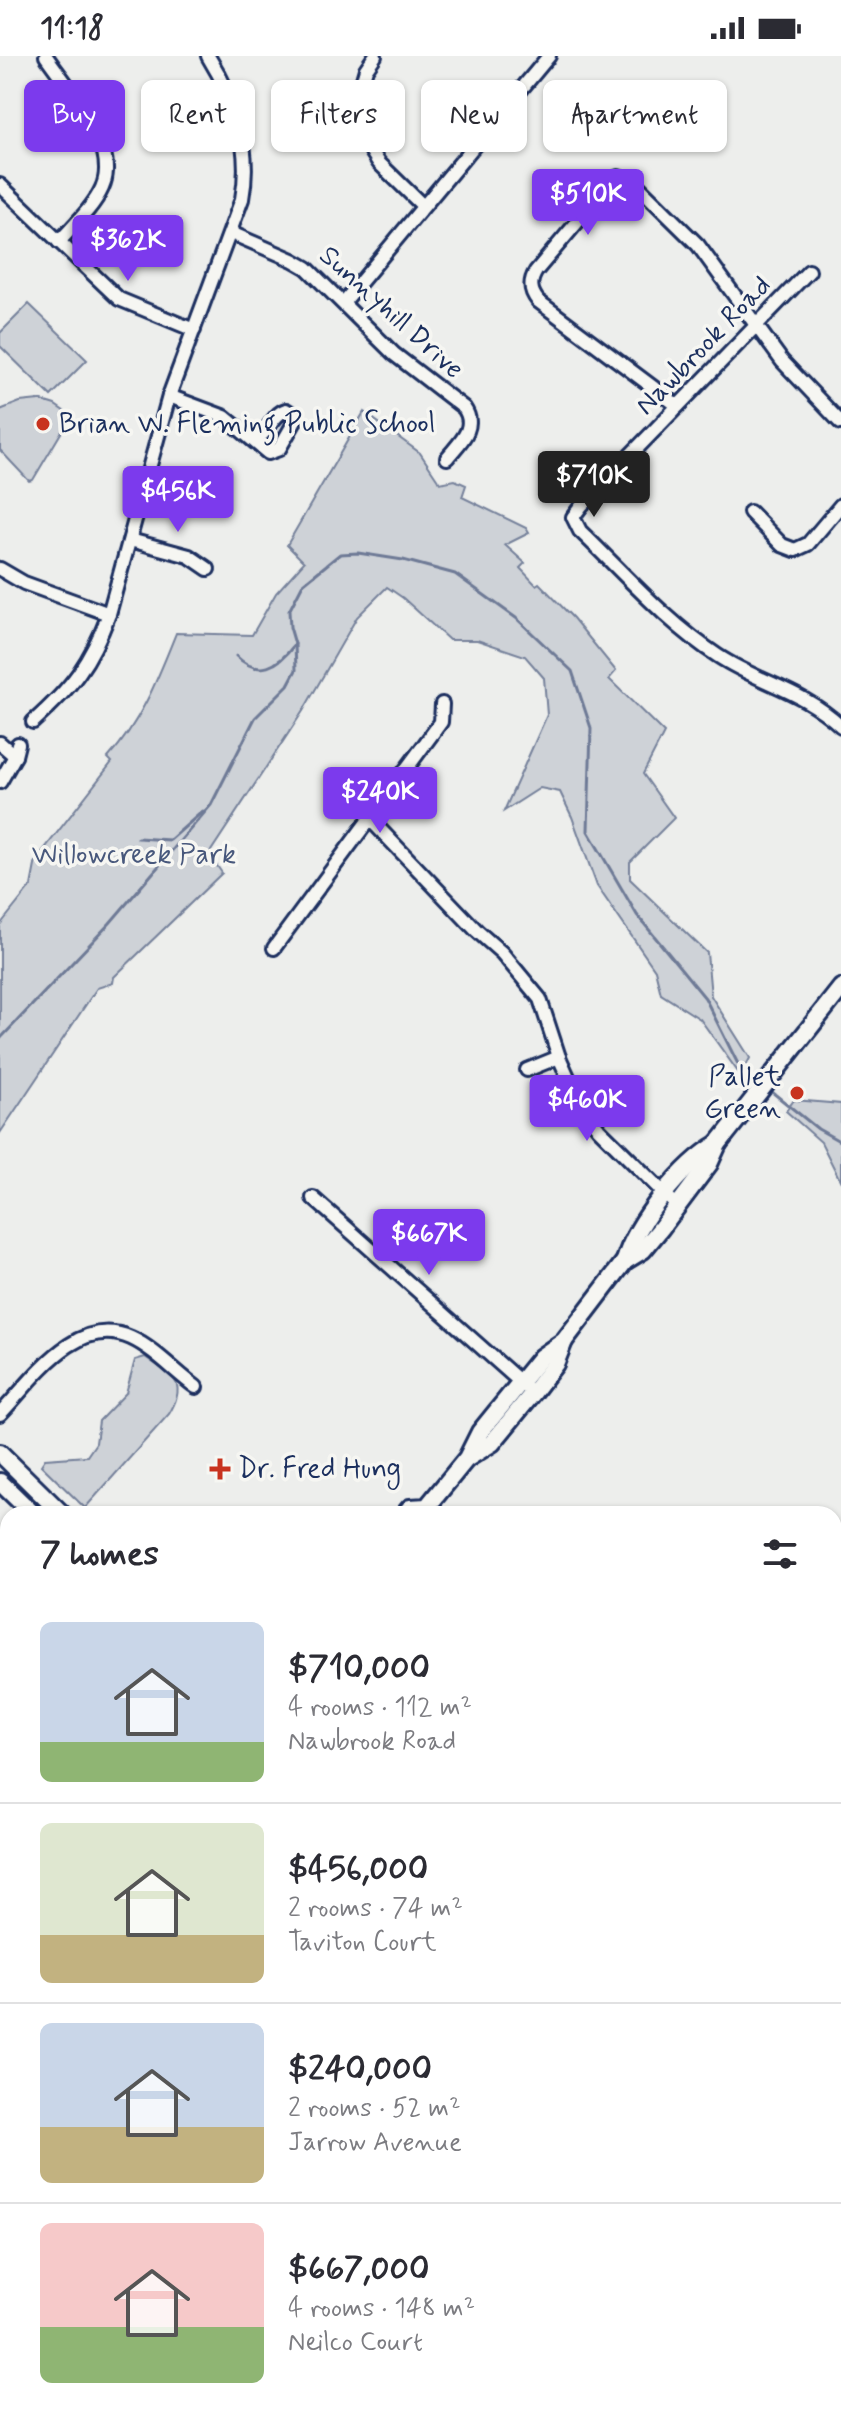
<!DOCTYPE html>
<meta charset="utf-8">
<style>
:root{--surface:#fff;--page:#f7f7f7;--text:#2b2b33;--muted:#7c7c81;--line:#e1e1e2;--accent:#7c3aed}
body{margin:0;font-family:Mynerve,sans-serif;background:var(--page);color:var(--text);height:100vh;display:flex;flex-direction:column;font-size:30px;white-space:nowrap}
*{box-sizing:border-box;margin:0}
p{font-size:26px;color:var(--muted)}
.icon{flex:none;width:44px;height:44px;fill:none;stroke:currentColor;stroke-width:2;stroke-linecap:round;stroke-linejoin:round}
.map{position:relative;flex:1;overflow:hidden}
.side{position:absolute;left:0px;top:1450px;width:842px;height:912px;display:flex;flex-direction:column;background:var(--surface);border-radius:24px 24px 0 0;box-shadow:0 2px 6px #0004}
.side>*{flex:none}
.banner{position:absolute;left:24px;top:24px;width:794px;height:72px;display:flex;gap:16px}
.price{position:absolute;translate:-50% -68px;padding:0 18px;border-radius:8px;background:var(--accent);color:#fff;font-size:26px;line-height:52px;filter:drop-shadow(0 2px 4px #0008)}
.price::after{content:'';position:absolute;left:50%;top:48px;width:24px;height:18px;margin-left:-12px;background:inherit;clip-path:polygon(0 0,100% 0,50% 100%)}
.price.selected{background:#222;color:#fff}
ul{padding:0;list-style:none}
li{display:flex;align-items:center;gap:24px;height:200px;padding:0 40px}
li+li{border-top:2px solid var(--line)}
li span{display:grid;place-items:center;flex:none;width:224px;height:160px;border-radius:12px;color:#555}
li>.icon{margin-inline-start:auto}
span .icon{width:96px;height:96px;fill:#fffc;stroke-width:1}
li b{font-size:34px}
h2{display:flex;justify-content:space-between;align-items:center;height:96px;padding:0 40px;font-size:34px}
.chip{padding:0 28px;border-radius:12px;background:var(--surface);box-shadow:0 2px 6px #0004;font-size:28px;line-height:72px}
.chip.selected{background:var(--accent);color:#fff}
.status{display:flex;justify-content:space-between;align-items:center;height:56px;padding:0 40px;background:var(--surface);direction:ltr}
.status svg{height:22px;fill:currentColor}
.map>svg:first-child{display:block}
</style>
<div class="status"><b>11:18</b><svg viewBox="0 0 49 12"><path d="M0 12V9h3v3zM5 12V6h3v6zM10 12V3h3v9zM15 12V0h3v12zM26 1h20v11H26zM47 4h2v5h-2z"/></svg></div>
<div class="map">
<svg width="841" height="2362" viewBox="0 0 841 2362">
<rect width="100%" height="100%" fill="#edeeec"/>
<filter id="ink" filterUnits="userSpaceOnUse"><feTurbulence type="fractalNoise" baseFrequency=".0125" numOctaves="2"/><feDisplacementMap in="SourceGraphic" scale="16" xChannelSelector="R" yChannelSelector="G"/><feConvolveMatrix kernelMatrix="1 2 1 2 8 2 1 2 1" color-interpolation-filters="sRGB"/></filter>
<g filter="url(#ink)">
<g fill="#ced2d7" stroke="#74809a" stroke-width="2">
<polygon points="29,248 87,304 51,340 0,290 0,277"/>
<polygon points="39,344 55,349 71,360 33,424 29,425 0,394 0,354 20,346"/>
<path d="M 364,356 L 420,397 L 440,427 L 455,424 L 466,429 L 462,441 L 526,472 L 529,477 L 505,489 L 525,507 L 520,512 L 536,529 L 539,527 L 573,562 L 616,615 L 609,623 L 664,677 L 643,718 L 674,762 L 630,806 L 630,823 L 707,897 L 711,940 L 750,1002 L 741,1020 L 700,963 L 661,938 L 655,914 L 597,830 L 572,761 L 560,736 L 540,732 L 504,755 L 547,659 L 544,622 L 525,600 L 477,584 L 449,584 L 403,542 L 387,531 L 357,561 L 303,655 L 209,798 L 222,817 L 114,921 L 113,927 L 97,932 L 0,1077 L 0,869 L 31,830 L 36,804 L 112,706 L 108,702 C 141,666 158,622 176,577 L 252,579 L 276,537 L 304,506 L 287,489 Z"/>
<polygon points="794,1044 841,1048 841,1126 821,1086 786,1055"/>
<path d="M 145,1301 C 172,1320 189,1325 169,1358 L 85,1452 L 41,1409 L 45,1403 L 87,1400 L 96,1387 L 99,1365 L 126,1337 L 135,1304 Z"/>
</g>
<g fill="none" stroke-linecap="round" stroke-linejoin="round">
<g stroke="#6e7a96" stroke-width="3">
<path d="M 236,600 C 259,622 278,611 295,588"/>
<polyline points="138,782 170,784 203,755"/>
<polyline points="0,983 110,867 211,749 255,662 288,629 296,614 295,588 290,571 289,555 303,528 340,498 358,497 403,504 455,518 516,562 572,615 591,672 588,775 637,859 705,942 738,1008 758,1025"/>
<polyline points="767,1032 818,1073 841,1086"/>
<polyline points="0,1804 8,1811"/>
</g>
<defs>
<g id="minor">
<path d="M 46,0 C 69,34 121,90 102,132 C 93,152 73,170 59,186"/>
<polyline points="375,0 366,13 361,30 372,96 379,107 422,149"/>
<polyline points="0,129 119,243 194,274"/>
<path d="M 231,177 L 293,204 L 307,212 L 394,298 L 464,352 C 478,372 459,387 447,402"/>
<path d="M 809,215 L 582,449 L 573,461 L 580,475 C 624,517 666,566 718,600 C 761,628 801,633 841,670"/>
<polyline points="344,246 549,0"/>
<path d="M 169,340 L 225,361 L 268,397 L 279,393 L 294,367 L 294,359 L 286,354 C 272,358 269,377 255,384"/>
<path d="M 678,350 L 538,245 C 530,235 529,226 536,215 L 612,125 L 618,121 L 632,124 L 698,189 L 782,305 L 841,367"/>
<polyline points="750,456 782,489 795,494 808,488 841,449"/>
<polyline points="130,484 189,500 208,513"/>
<polyline points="0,513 24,527 109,558"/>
<path d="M 33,666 C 72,631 90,608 109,558 L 169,340 L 242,143 C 252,91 235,44 208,0"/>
<polyline points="0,687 15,700"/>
<polyline points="0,726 15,700 18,688"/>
<polyline points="370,763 477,875 502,897 540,943 559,1001 580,1048 599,1073 678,1151"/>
<polyline points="274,892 441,666 442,648"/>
<polyline points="527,1014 559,1001"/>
<polyline points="313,1142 526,1331"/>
<path d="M 0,1358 C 33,1324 76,1257 131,1282 C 155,1293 175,1316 196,1331"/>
<polyline points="0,2069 8,2075"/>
<polyline points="834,2269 841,2276"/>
</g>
<g id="major">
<path d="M 625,1205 C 636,1166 683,1108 718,1088"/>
<polyline points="0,1397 62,1458"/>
<polyline points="468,1402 492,1387 533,1337 555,1308 564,1285"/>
<polyline points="0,1426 33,1458"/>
<polyline points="405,1458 410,1452 427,1451 467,1402 480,1376 541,1301 564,1285 625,1205 643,1194 661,1172 709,1108 718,1088 841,932"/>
<polyline points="0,1955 8,1945"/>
<polyline points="0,1995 7,1980"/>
<polyline points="0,2049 8,2056"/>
<polyline points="834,2206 841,2212"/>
<polyline points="834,2233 841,2240"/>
</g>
</defs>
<use href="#minor" stroke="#1b2f5e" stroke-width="18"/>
<use href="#major" stroke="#1b2f5e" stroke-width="22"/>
<use href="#minor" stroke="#f6f6f2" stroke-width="12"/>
<use href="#major" stroke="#f6f6f2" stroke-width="16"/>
<g stroke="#1b2f5e" stroke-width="3">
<polyline points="834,2011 841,2004"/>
<polyline points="441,2362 450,2354"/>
</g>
</g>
</g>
<g fill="#c8321e" stroke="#f6f6f2" stroke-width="3">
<circle cx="43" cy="368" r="8"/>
<circle cx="797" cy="1037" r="8"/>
<path d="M216 1401h8v8h8v8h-8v8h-8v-8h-8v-8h8z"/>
</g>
<g text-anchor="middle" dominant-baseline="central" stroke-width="7" stroke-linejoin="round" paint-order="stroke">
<g font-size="28" fill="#1b2f5e" stroke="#f6f6f2">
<text transform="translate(391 257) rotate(42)">Sunnyhill Drive</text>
<text transform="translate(704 290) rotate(-46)">Nawbrook Road</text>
</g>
<g font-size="28" fill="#1b2f5e" stroke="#f6f6f2" text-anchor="start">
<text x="59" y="368">Brian W. Fleming Public School</text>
<text x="781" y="1021" text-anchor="end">Pallet<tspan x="781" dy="32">Green</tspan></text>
<text x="238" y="1413">Dr. Fred Hung</text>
</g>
<g font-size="28" fill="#48587c" stroke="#f6f6f2">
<text x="134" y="799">Willowcreek Park</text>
</g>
</g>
</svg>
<b class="price" style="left:588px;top:181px">$510K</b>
<b class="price" style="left:128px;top:227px">$362K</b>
<b class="price selected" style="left:594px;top:463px">$710K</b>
<b class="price" style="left:178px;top:478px">$456K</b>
<b class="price" style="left:380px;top:779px">$240K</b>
<b class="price" style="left:587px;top:1087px">$460K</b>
<b class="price" style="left:429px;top:1221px">$667K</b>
<div class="banner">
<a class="chip selected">Buy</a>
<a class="chip">Rent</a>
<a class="chip">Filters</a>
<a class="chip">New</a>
<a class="chip">Apartment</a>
</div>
<section class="side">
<h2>7 homes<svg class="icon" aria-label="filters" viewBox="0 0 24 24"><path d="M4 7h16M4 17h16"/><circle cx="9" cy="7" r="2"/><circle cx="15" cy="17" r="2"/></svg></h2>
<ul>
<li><span style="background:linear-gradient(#c9d6e8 75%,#8fb573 0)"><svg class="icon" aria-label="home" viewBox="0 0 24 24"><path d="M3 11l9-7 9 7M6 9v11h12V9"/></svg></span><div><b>$710,000</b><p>4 rooms · 112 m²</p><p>Nawbrook Road</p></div></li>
<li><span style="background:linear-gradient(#dfe7d0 70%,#c2b280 0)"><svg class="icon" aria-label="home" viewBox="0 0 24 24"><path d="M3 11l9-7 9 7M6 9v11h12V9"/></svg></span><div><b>$456,000</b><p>2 rooms · 74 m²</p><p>Taviton Court</p></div></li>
<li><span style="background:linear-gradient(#c9d6e8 65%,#c2b280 0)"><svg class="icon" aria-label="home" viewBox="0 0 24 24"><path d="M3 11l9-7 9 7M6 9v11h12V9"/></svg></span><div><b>$240,000</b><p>2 rooms · 52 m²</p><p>Jarrow Avenue</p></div></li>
<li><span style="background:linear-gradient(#f6c9c9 65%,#8fb573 0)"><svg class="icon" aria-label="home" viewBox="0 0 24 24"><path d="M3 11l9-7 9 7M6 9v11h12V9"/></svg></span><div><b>$667,000</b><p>4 rooms · 148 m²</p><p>Neilco Court</p></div></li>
</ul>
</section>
</div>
